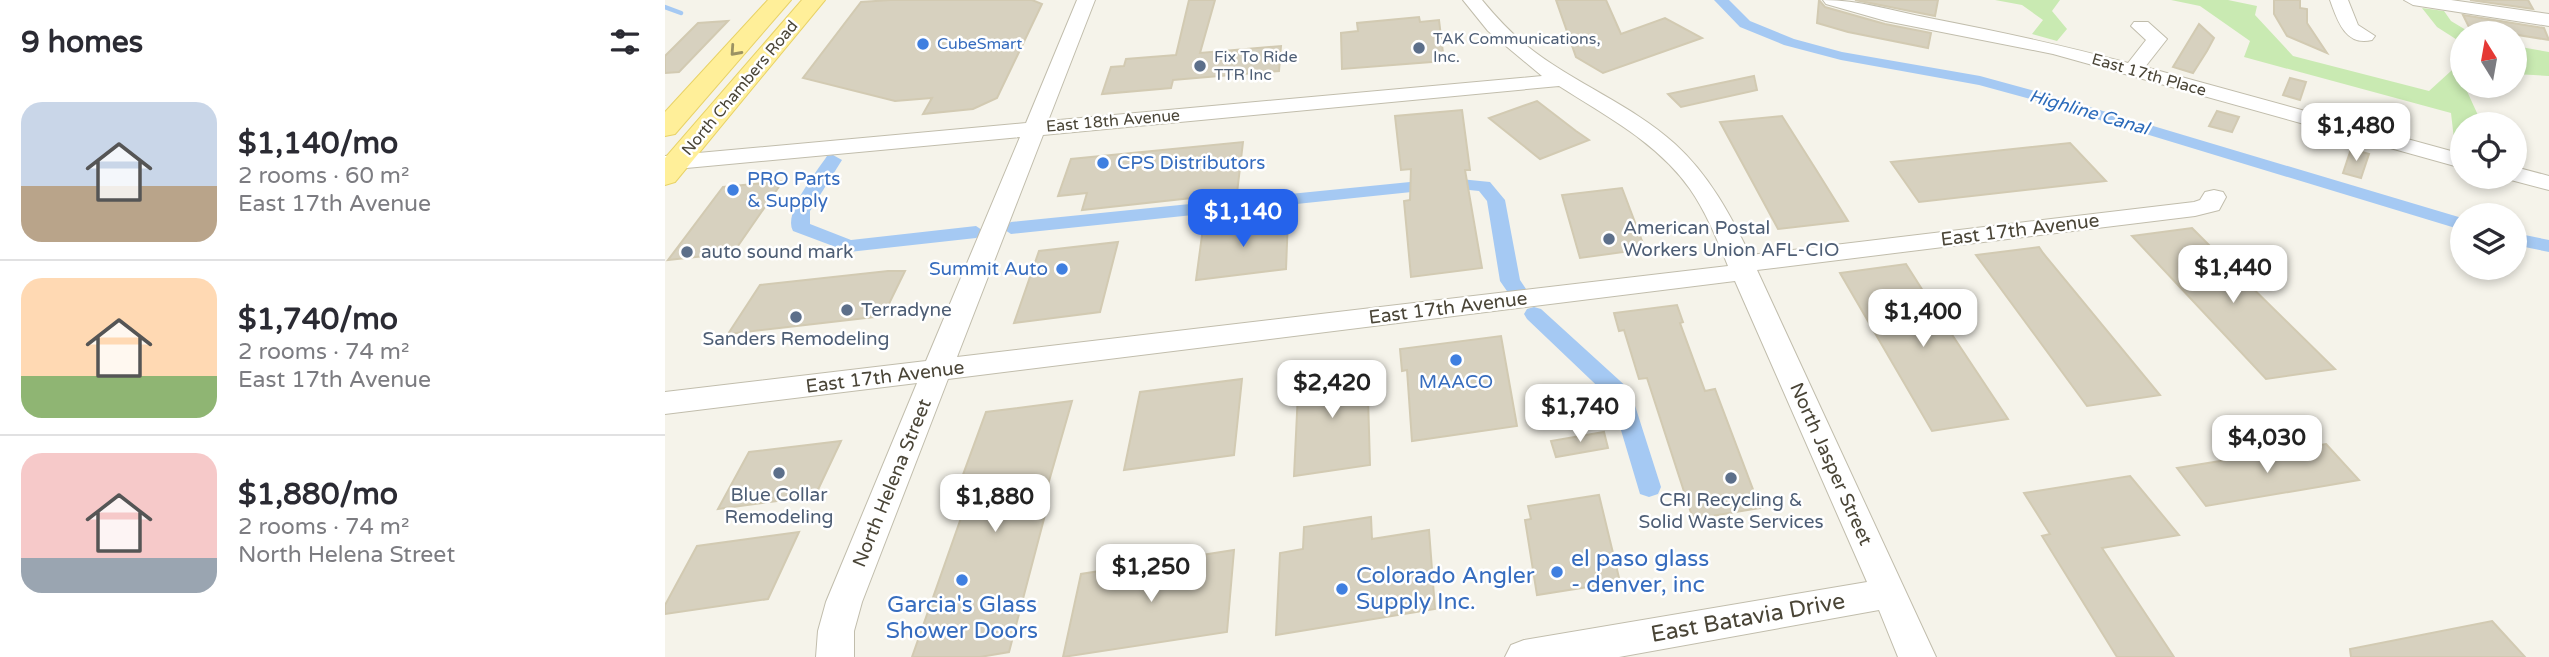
<!DOCTYPE html>
<meta charset="utf-8">
<style>
:root{--surface:#fff;--page:#f2f2f3;--text:#2b2b33;--muted:#7c7c81;--line:#e1e1e2;--accent:#2563eb}
body{margin:0;font-family:"Varela Round",sans-serif;background:var(--page);color:var(--text);height:100vh;display:flex;flex-direction:column;font-size:26px;white-space:nowrap}
*{box-sizing:border-box;margin:0}
p{font-size:23px;color:var(--muted)}
.icon{flex:none;width:38px;height:38px;fill:none;stroke:currentColor;stroke-width:2;stroke-linecap:round;stroke-linejoin:round}
.map{position:relative;flex:1;overflow:hidden}
.details{display:flex;flex-direction:column;background:var(--surface);width:665px}
.details>*{flex:none}
.needle{width:46px;rotate:349deg}
.tools{position:absolute;left:1785px;top:21px;display:grid;gap:14px}
.tools a{display:grid;place-items:center;width:77px;height:77px;border-radius:50%;background:var(--surface);box-shadow:0 4px 10px #0003;font-size:35px}
.price{position:absolute;translate:-50% -60px;padding:0 16px;border-radius:14px;background:#fff;color:#222;font-size:23px;line-height:46px;filter:drop-shadow(0 2px 4px #0008)}
.price::after{content:'';position:absolute;left:50%;top:42px;width:21px;height:16px;margin-left:-10px;background:inherit;clip-path:polygon(0 0,100% 0,50% 100%)}
.price.active{background:var(--accent);color:#fff}
ul{padding:0;list-style:none}
li{display:flex;align-items:center;gap:21px;height:175px;padding:0 21px}
li+li{border-top:2px solid var(--line)}
li span{display:grid;place-items:center;flex:none;width:196px;height:140px;border-radius:21px;color:#555}
li>.icon{margin-inline-start:auto}
span .icon{width:84px;height:84px;fill:#fffc;stroke-width:1}
li b{font-size:30px}
h2{display:flex;justify-content:space-between;align-items:center;height:84px;padding:0 21px;font-size:30px}
main{display:flex;flex:1;min-height:0}
.map>svg:first-child{display:block}
</style>
<main>
<section class="details">
<h2>9 homes<svg class="icon" aria-label="filters" viewBox="0 0 24 24"><path d="M4 7h16M4 17h16"/><circle cx="9" cy="7" r="2"/><circle cx="15" cy="17" r="2"/></svg></h2>
<ul>
<li><span style="background:linear-gradient(#c9d6e8 60%,#b9a48a 0)"><svg class="icon" aria-label="home" viewBox="0 0 24 24"><path d="M3 11l9-7 9 7M6 9v11h12V9"/></svg></span><div><b>$1,140/mo</b><p>2 rooms · 60 m²</p><p>East 17th Avenue</p></div></li>
<li><span style="background:linear-gradient(#ffd9b3 70%,#8fb573 0)"><svg class="icon" aria-label="home" viewBox="0 0 24 24"><path d="M3 11l9-7 9 7M6 9v11h12V9"/></svg></span><div><b>$1,740/mo</b><p>2 rooms · 74 m²</p><p>East 17th Avenue</p></div></li>
<li><span style="background:linear-gradient(#f6c9c9 75%,#9aa5b1 0)"><svg class="icon" aria-label="home" viewBox="0 0 24 24"><path d="M3 11l9-7 9 7M6 9v11h12V9"/></svg></span><div><b>$1,880/mo</b><p>2 rooms · 74 m²</p><p>North Helena Street</p></div></li>
</ul>
</section>
<div class="map">
<svg width="1884" height="657" viewBox="0 0 1884 657">
<rect width="100%" height="100%" fill="#f5f3ea"/>
<g fill="#c9eab2">
<polygon points="1330,0 1395,0 1387,11 1402,29 1392,41 1367,34 1378,20 1357,5"/>
<polygon points="1506,0 1563,0 1592,6 1590,15 1628,56 1764,91 1797,61 1797,86 1804,86 1801,89 1817,124 1797,124 1797,150 1790,148 1786,113 1579,57 1585,41 1535,6"/>
<polygon points="1757,8 1779,11 1786,21 1806,33 1797,33 1797,43 1772,27"/>
<polygon points="1850,46 1884,52 1884,76 1850,74"/>
</g>
<g fill="none" stroke-linecap="round" stroke-linejoin="round">
<polyline stroke="#a5c9f3" stroke-width="4.5" points="0,7 16,13"/>
<g fill="#a5c9f3" fill-rule="evenodd">
<polygon points="1049,0 1064,0 1085,21 1129,39 1177,52 1315,76 1381,94 1797,218 1797,230 1369,100 1314,85 1176,60 1119,45 1075,27"/>
<path d="M 168,155 L 177,160 L 145,211 L 145,224 L 186,240 L 311,226 L 320,232 L 311,238 L 184,252 L 128,231 C 118,212 151,173 162,156 Z"/>
<polygon points="785,178 825,182 840,200 855,280 861,289 858,294 844,294 835,281 822,201 814,191 785,188 346,234 337,228 346,222"/>
<polygon points="1850,233 1884,240 1884,252 1850,245"/>
<polygon points="869,307 876,309 965,390 996,487 993,494 984,497 975,494 947,400 862,319 859,314 862,309"/>
</g>
</g>
<g fill="#d7d1bf" stroke="#d2cab2" stroke-width="2">
<polygon points="225,0 367,0 377,4 332,98 308,109 258,114 267,98 230,101 138,78 196,2"/>
<polygon points="524,0 550,0 535,53 616,46 614,71 508,80 506,88 437,94 446,67 459,66 461,59 511,55"/>
<polygon points="891,0 941,0 956,34 1000,18 1037,38 938,73 911,57"/>
<polygon points="1154,0 1160,7 1220,24 1266,33 1263,48 1183,32 1152,23"/>
<polygon points="1190,0 1273,0 1270,16"/>
<polygon points="1609,0 1635,0 1635,8 1642,9 1642,23 1662,53 1622,36 1609,14"/>
<polygon points="1805,0 1863,0 1868,9"/>
<polygon points="1798,15 1879,28 1884,40 1804,27"/>
<polygon points="754,17 755,22 774,20 779,61 677,69 676,33 693,31 692,23"/>
<polygon points="63,21 14,72 0,73 0,56 33,23"/>
<polygon points="1534,24 1549,38 1542,51 1528,73 1508,67"/>
<polygon points="1089,76 1092,90 1016,107 1003,94"/>
<polygon points="1625,78 1641,82 1635,100 1618,95"/>
<polygon points="872,101 911,131 924,140 875,159 824,118"/>
<polygon points="797,110 805,170 800,170 817,268 746,277 739,201 745,200 746,169 736,170 730,116"/>
<polygon points="1552,111 1574,117 1567,132 1544,126"/>
<polygon points="1117,116 1150,168 1183,221 1113,229 1055,122"/>
<polygon points="578,142 572,193 417,210 422,193 393,196 406,159"/>
<polygon points="1405,143 1441,181 1254,202 1226,162"/>
<polygon points="1686,149 1704,154 1696,178 1678,173"/>
<polygon points="118,181 68,253 3,260 58,187"/>
<polygon points="957,188 980,249 915,258 897,195"/>
<polygon points="623,218 621,269 531,280 538,228"/>
<polygon points="1527,228 1561,262 1670,369 1601,379 1467,236"/>
<polygon points="453,242 435,312 349,323 374,251"/>
<polygon points="1374,247 1378,253 1495,395 1422,406 1311,255"/>
<polygon points="1241,264 1260,294 1343,419 1267,431 1175,273"/>
<polygon points="223,271 240,271 218,316 63,334 95,285"/>
<polygon points="1012,305 1018,322 1015,323 1040,391 1050,389 1095,508 1028,519 982,378 974,379 959,330 954,331 949,313"/>
<polygon points="836,336 852,426 747,441 742,370 737,371 735,349"/>
<polygon points="702,363 705,465 629,476 634,372"/>
<polygon points="577,379 569,455 459,470 475,392"/>
<polygon points="407,401 374,516 380,515 344,652 315,657 247,657 302,501 288,502 321,412"/>
<polygon points="939,432 943,448 891,457 886,441"/>
<polygon points="176,441 150,496 53,509 84,452"/>
<polygon points="1661,444 1694,480 1541,506 1512,468"/>
<polygon points="1465,476 1514,535 1437,548 1509,657 1452,657 1377,536 1385,534 1359,493"/>
<polygon points="934,495 955,582 872,595 860,520 866,519 863,506"/>
<polygon points="706,517 707,539 764,530 770,609 611,635 615,553 638,549 639,527"/>
<polygon points="134,532 103,599 0,614 0,605 32,546"/>
<polygon points="569,550 562,632 398,657 416,574"/>
<polygon points="1827,621 1860,657 1686,657 1685,649"/>
</g>
<g fill="none" stroke-linecap="round" stroke-linejoin="round">
<defs>
<g id="minor">
<path d="M 412,0 L 430,0 L 383,121 L 877,76 L 823,31 L 798,0 L 817,0 C 831,17 845,32 862,46 C 908,83 966,104 1010,144 C 1044,175 1065,214 1085,255 L 1529,202 L 1535,200 L 1540,192 L 1549,190 L 1558,192 L 1561,197 L 1554,210 L 1530,216 L 1092,270 L 1271,657 L 1233,657 L 1214,610 L 954,657 L 840,657 L 846,645 L 859,640 L 1202,582 L 1070,281 L 283,379 L 197,602 L 189,631 L 189,657 L 151,657 L 153,631 L 161,602 L 252,383 L 0,414 L 0,392 L 261,361 L 355,137 L 0,170 L 0,156 L 361,123 ZM 894,86 C 941,116 993,143 1025,189 C 1041,212 1052,239 1063,266 L 292,357 L 378,135 Z"/>
<path d="M 1158,0 C 1194,0 1228,11 1264,18 C 1331,31 1397,45 1463,63 L 1481,40 L 1466,26 L 1469,22 L 1483,22 L 1502,39 L 1480,67 L 1797,154 L 1797,168 L 1388,54 L 1221,21 L 1161,4 Z"/>
<path d="M 1665,0 L 1683,0 L 1693,25 L 1710,36 L 1707,40 C 1680,47 1672,19 1665,0 Z"/>
<polygon points="1739,0 1786,0 1884,14 1884,26 1748,5"/>
<polygon points="1850,167 1884,176 1884,190 1842,179 1840,177 1850,177"/>
</g>
<g id="major">
<polygon points="103,0 126,0 10,134 0,136 0,112"/>
<polygon points="137,0 160,0 10,182 0,185 0,158"/>
</g>
</defs>
<use href="#minor" stroke="#c1bdac" stroke-width="2"/>
<use href="#major" stroke="#e8d266" stroke-width="2"/>
<use href="#minor" fill="#fff" fill-rule="evenodd"/>
<use href="#major" fill="#ffef99" fill-rule="evenodd"/>
</g>
<defs><path id="oneway-chevron" d="M-2-3.5L2.5 0L-2 3.5" fill="none" stroke-width="1.6" stroke-linecap="round" stroke-linejoin="round" transform="scale(1.75)"/></defs>
<use stroke="#9b9263" href="#oneway-chevron" transform="translate(70 51) rotate(132)"/>
<g fill="#3f7fe0" stroke="#fff" stroke-width="2.5">
<circle cx="258" cy="44" r="7"/>
<circle cx="438" cy="163" r="7"/>
<circle cx="68" cy="190" r="7"/>
<circle cx="397" cy="269" r="7"/>
<circle cx="791" cy="360" r="7"/>
<circle cx="892" cy="572" r="7"/>
<circle cx="297" cy="580" r="7"/>
<circle cx="677" cy="589" r="7"/>
</g>
<g fill="#5c6f8a" stroke="#fff" stroke-width="2.5">
<circle cx="754" cy="48" r="7"/>
<circle cx="535" cy="66" r="7"/>
<circle cx="944" cy="239" r="7"/>
<circle cx="22" cy="252" r="7"/>
<circle cx="182" cy="310" r="7"/>
<circle cx="131" cy="317" r="7"/>
<circle cx="114" cy="473" r="7"/>
<circle cx="1066" cy="478" r="7"/>
</g>
<g text-anchor="middle" dominant-baseline="central" stroke-width="5" stroke-linejoin="round" paint-order="stroke">
<g font-size="16" fill="#4e5e75" stroke="#fff" text-anchor="start">
<text x="768" y="39">TAK Communications,<tspan x="768" dy="18">Inc.</tspan></text>
<text x="549" y="57">Fix To Ride<tspan x="549" dy="18">TTR Inc</tspan></text>
</g>
<g font-size="16" fill="#366cbe" stroke="#fff" text-anchor="start">
<text x="272" y="44">CubeSmart</text>
</g>
<g font-size="16" fill="#4a4537" stroke="#fff">
<text transform="translate(1484 75) rotate(16)">East 17th Place</text>
<text transform="translate(75 88) rotate(-50)">North Chambers Road</text>
<text transform="translate(448 121) rotate(-5)">East 18th Avenue</text>
</g>
<g font-size="18" font-style="italic" fill="#2c6bba" stroke="#fff">
<text transform="translate(1424 112) rotate(16)">Highline Canal</text>
</g>
<g font-size="19" fill="#366cbe" stroke="#fff" text-anchor="start">
<text x="452" y="163">CPS Distributors</text>
<text x="82" y="179">PRO Parts<tspan x="82" dy="22">&amp; Supply</tspan></text>
<text x="383" y="269" text-anchor="end">Summit Auto</text>
<text x="791" y="382" text-anchor="middle">MAACO</text>
</g>
<g font-size="19" fill="#4e5e75" stroke="#fff" text-anchor="start">
<text x="958" y="228">American Postal<tspan x="958" dy="22">Workers Union AFL-CIO</tspan></text>
<text x="36" y="252">auto sound mark</text>
<text x="196" y="310">Terradyne</text>
<text x="131" y="339" text-anchor="middle">Sanders Remodeling</text>
<text x="114" y="495" text-anchor="middle">Blue Collar<tspan x="114" dy="22">Remodeling</tspan></text>
<text x="1066" y="500" text-anchor="middle">CRI Recycling &amp;<tspan x="1066" dy="22">Solid Waste Services</tspan></text>
</g>
<g font-size="19" fill="#4a4537" stroke="#fff">
<text transform="translate(1355 230) rotate(-7)">East 17th Avenue</text>
<text transform="translate(783 308) rotate(-7)">East 17th Avenue</text>
<text transform="translate(220 377) rotate(-7)">East 17th Avenue</text>
<text transform="translate(1166 464) rotate(66)">North Jasper Street</text>
<text transform="translate(227 483) rotate(-68)">North Helena Street</text>
</g>
<g font-size="23" fill="#366cbe" stroke="#fff" text-anchor="start">
<text x="906" y="559">el paso glass<tspan x="906" dy="26">- denver, inc</tspan></text>
<text x="691" y="576">Colorado Angler<tspan x="691" dy="26">Supply Inc.</tspan></text>
<text x="297" y="605" text-anchor="middle">Garcia's Glass<tspan x="297" dy="26">Shower Doors</tspan></text>
</g>
<g font-size="23" fill="#4a4537" stroke="#fff">
<text transform="translate(1083 618) rotate(-10)">East Batavia Drive</text>
</g>
</g>
</svg>
<div class="tools">
<a><svg class="needle" viewBox="-14 -14 28 28"><path d="M0-13l5 13h-10z" fill="#e53935"/><path d="M0 13l5-13h-10z" fill="#7c7c81"/></svg></a>
<a><svg class="icon" aria-label="locate" viewBox="0 0 24 24"><circle cx="12" cy="12" r="6"/><path d="M12 2v4M12 18v4M2 12h4M18 12h4"/></svg></a>
<a><svg class="icon" aria-label="layers" viewBox="0 0 24 24"><path d="M12 4l9 5-9 5-9-5zM3 14l9 5 9-5"/></svg></a>
</div>
<b class="price" style="left:1691px;top:163px">$1,480</b>
<b class="price active" style="left:578px;top:249px">$1,140</b>
<b class="price" style="left:1568px;top:305px">$1,440</b>
<b class="price" style="left:1258px;top:349px">$1,400</b>
<b class="price" style="left:667px;top:420px">$2,420</b>
<b class="price" style="left:915px;top:444px">$1,740</b>
<b class="price" style="left:1602px;top:475px">$4,030</b>
<b class="price" style="left:330px;top:534px">$1,880</b>
<b class="price" style="left:486px;top:604px">$1,250</b>
</div>
</main>
